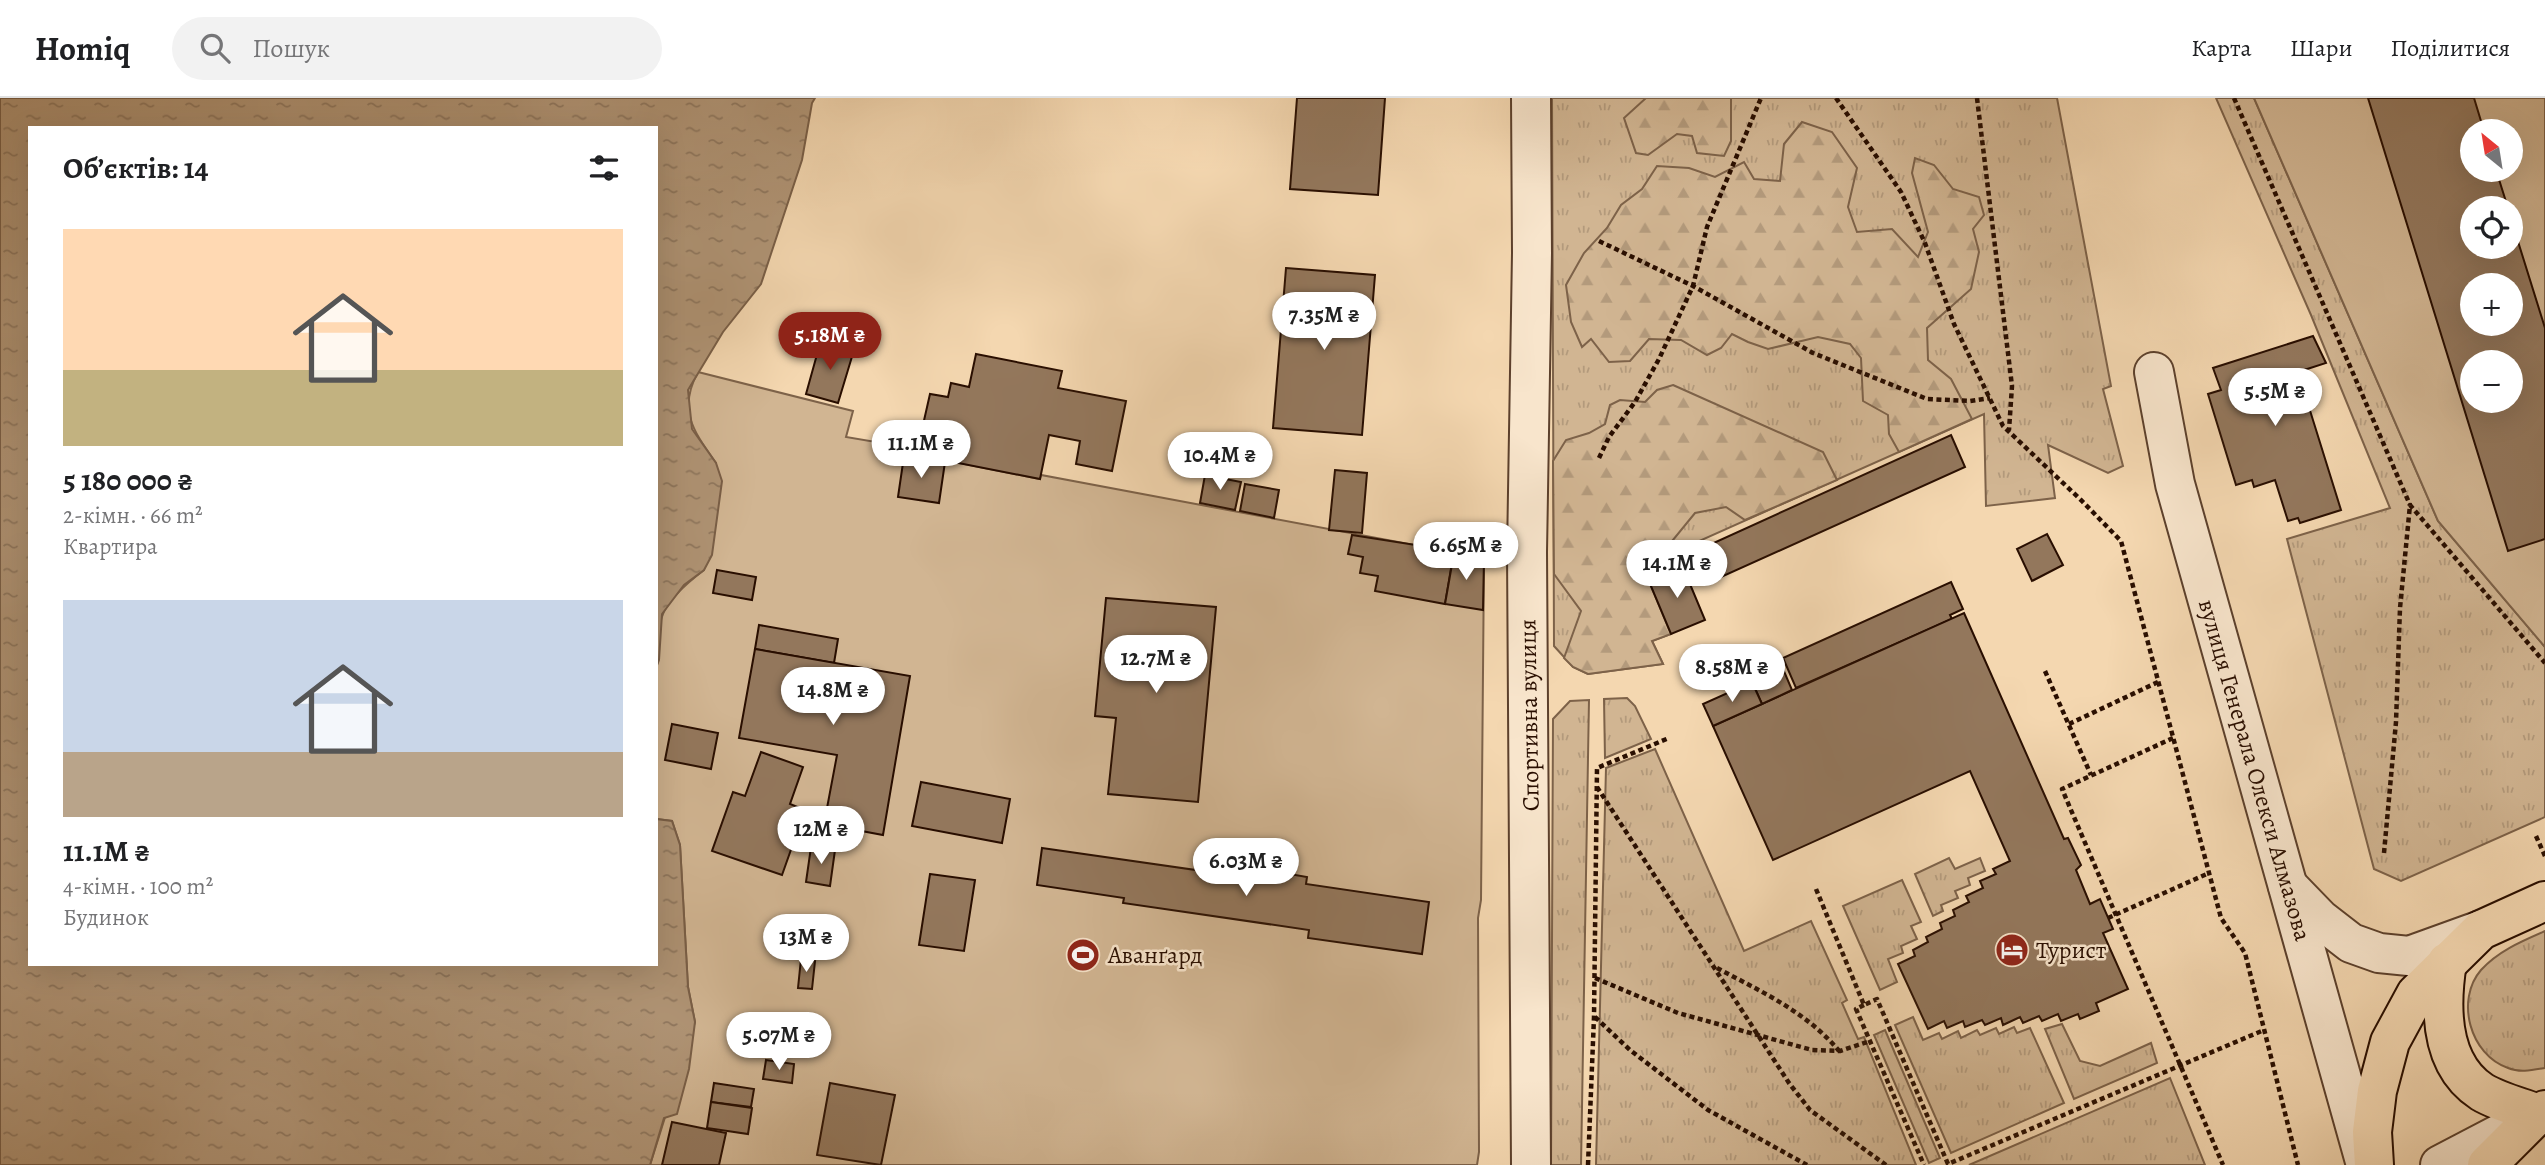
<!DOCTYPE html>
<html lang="uk">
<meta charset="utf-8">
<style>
:root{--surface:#fff;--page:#f2f2f2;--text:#202124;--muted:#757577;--line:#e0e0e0;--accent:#8f2418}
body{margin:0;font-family:Alegreya,serif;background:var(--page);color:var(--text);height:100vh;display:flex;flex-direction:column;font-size:26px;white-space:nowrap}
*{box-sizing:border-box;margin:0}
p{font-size:23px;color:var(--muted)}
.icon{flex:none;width:38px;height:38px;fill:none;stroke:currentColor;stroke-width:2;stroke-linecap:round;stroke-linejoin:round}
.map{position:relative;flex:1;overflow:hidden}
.sheet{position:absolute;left:28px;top:28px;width:630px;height:840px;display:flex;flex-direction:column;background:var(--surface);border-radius:0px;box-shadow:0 7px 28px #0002}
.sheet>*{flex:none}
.needle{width:46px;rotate:330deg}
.buttons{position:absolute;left:2460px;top:21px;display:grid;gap:14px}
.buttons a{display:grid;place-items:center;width:63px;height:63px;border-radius:50%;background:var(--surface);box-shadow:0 7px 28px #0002;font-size:35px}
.price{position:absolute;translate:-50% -60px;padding:0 16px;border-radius:24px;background:#fff;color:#222;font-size:23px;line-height:46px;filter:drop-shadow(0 2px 4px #0008)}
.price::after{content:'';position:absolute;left:50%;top:42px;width:21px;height:16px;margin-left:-10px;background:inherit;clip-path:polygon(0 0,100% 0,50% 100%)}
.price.on{background:var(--accent);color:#fff}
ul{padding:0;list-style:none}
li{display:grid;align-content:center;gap:14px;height:371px;padding:0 35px}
li span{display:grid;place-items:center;height:217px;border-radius:0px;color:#555}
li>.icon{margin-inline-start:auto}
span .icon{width:126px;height:126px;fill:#fffc;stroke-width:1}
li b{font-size:30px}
h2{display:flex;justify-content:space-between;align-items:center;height:84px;padding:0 35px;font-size:30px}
header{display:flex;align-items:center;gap:42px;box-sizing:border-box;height:98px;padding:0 35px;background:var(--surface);border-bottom:2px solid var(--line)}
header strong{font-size:33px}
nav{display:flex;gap:38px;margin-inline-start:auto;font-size:24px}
.search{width:490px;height:63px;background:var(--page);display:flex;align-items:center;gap:18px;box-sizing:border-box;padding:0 24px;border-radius:38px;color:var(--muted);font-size:26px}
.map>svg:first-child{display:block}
</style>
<header>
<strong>Homiq</strong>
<div class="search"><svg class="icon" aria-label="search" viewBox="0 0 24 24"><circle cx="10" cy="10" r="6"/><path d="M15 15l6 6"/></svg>Пошук</div>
<nav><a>Карта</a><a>Шари</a><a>Поділитися</a></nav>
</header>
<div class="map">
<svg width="2545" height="1067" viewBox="0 0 2545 1067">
<defs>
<pattern id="grass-tufts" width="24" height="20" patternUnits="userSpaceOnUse" patternTransform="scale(1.75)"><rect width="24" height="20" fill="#d1b592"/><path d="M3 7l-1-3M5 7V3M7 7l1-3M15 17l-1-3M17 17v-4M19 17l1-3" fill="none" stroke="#b39a7c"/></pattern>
<pattern id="forest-firs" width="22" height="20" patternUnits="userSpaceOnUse" patternTransform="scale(1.75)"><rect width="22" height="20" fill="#d1b592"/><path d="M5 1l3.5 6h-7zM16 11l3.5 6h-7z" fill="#b39a7c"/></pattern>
<pattern id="water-ripples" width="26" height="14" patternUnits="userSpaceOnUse" patternTransform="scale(1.75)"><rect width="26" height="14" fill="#af9374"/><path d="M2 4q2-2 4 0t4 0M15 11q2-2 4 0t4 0" fill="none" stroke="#8e765d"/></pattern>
</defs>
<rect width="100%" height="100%" fill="#f4d7b0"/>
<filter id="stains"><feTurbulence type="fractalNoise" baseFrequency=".00286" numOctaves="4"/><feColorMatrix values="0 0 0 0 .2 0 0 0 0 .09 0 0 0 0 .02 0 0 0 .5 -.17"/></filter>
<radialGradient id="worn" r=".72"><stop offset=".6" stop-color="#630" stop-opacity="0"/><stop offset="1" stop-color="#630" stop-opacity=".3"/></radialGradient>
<g fill="url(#grass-tufts)" stroke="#7d6249" stroke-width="2">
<polygon points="1552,0 2057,0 2111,288 2103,291 2123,368 2108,375 2048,347 2055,400 1986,408 1984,316 1679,452 1682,467 1648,482 1671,536 1652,543 1663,566 1588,576 1573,569 1554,548"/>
<polygon points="2216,0 2254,0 2438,423 2545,549 2545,719 2401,783 2374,771 2287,441 2390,410 2311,217"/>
<polygon points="1627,600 1635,608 1651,641 1605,660 1604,601"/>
<polygon points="1589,602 1581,1067 1551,1067 1553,621 1570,603"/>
<polygon points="1655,651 1744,853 1811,823 1847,902 1842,905 1858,941 1864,939 1916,1067 1596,1067 1606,670"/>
<polygon points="1949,760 1955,771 1980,760 1985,773 1968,780 1970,787 1955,793 1958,800 1941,807 1943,813 1933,818 1915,776"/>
<polygon points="1902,782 1921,824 1911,828 1917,841 1901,848 1903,855 1888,861 1897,884 1880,892 1843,808"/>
<path d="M 2545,833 L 2545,970 C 2533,972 2520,975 2508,970 C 2470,957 2455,902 2481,872 C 2498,853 2522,843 2545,833 Z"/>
<polygon points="1913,919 1923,942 1939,935 1942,941 1958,933 1961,940 1977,932 1980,937 1996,930 1999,936 2014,929 2017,935 2030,930 2064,1005 1951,1055 1895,927"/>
<polygon points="2062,926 2080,963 2100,968 2151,945 2157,965 2074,1001 2045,931"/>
<polygon points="1885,932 1940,1060 1929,1065 1874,937"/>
<polygon points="2170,980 2205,1067 1969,1067"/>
</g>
<g fill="url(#forest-firs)" stroke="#7d6249" stroke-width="2">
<polygon points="1646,0 1731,0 1731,43 1724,58 1697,55 1692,38 1677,36 1648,57 1636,55 1624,20"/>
<polygon points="1802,24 1832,34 1857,70 1848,109 1857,134 1892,131 1918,159 1928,134 1912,75 1915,60 1934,67 1953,91 1979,99 1984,117 1973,131 1979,154 1971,191 1927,230 1928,262 1951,281 1972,321 1899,354 1889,336 1888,317 1863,303 1861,260 1850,246 1818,239 1768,251 1748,244 1732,236 1721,250 1707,257 1681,242 1649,241 1630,263 1609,264 1591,241 1582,249 1571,224 1566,187 1584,155 1607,130 1621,107 1642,91 1657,68 1689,70 1715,79 1744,64 1754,81 1780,83 1784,46"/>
<polygon points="1673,287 1823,354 1837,382 1745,422 1726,409 1695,415 1659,459 1648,481 1671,536 1652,543 1663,566 1588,576 1573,569 1564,560 1581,513 1554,476 1553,363 1566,342 1589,335 1605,326 1610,307 1620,302 1645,304 1657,292"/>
</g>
<g fill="#d1b592" stroke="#7d6249" stroke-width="2" fill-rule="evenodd">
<path d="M 2254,0 L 2545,0 L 2545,549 L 2438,423 ZM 2473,33 L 2511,33 L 2511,72 L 2473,72 ZM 2473,110 L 2511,110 L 2511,149 L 2473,149 ZM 2473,187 L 2511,187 L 2511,226 L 2473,226 ZM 2473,264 L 2511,264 L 2511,303 L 2473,303 Z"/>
<path d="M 698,274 L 853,313 L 846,339 L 935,354 L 934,360 L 1040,381 L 1041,377 L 1484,460 L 1481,802 L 1478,820 L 1479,1054 L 1477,1067 L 650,1067 L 695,924 L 688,889 L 680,747 L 672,723 L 656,721 L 656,570 C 662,554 656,530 663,516 C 669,500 691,482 704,472 L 716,365 C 694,334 677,312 698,274 Z"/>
</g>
<polygon fill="url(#water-ripples)" stroke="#795e46" stroke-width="2" points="0,0 815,0 812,5 802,62 761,186 723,234 688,292 692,331 716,365 722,383 712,457 704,472 684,487 662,516 659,562 656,570 656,30 30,30 30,866 656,866 656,721 672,723 680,747 688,889 695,924 689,971 677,1016 664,1020 650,1067 0,1067"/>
<g fill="#93775c" stroke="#290e00" stroke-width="2" fill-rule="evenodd">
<polygon points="1297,0 1385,0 1378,97 1290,91"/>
<path d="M 2368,0 L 2474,0 L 2484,33 L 2473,33 L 2473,72 L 2496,72 L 2508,110 L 2473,110 L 2473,149 L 2511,149 L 2511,121 L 2545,230 L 2545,441 L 2508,453 ZM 2473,187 L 2511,187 L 2511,226 L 2473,226 ZM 2473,264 L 2511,264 L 2511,303 L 2473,303 Z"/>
<polygon points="1286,170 1375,177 1362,337 1273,330"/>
<polygon points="2313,238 2326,265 2298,274 2341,412 2300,425 2298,420 2288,423 2275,382 2254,389 2252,382 2236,387 2208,296 2221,292 2213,270"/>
<polygon points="821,242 854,252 838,305 806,296"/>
<polygon points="976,256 1062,273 1058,290 1126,303 1112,373 1076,366 1080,343 1049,337 1040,381 933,360 935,354 918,349 930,296 948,299 951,285 969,289"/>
<polygon points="1951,337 1965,369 1710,484 1696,453"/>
<polygon points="904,358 945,364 939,405 898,399"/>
<polygon points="1335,372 1367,375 1362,435 1329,432"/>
<polygon points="1205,377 1241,384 1235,412 1200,405"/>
<polygon points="1245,386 1279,392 1274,420 1240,413"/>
<polygon points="2047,436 2063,467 2032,483 2017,451"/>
<polygon points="1352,437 1454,453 1445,506 1375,493 1378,478 1360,475 1363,459 1348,456"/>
<polygon points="1454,455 1484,460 1483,512 1445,506"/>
<polygon points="1682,467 1705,522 1671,536 1648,481"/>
<polygon points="717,472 756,479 752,502 713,495"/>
<polygon points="1951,484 1963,511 1950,517 1952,521 1796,590 1783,560"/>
<polygon points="1106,500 1216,509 1198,704 1108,696 1116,620 1095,618"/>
<polygon points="1964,515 2064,741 2068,740 2081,767 2076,772 2090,806 2100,801 2113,831 2103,835 2128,891 2096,905 2099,913 2080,921 2078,916 2061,923 2058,916 2042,923 2039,918 2023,925 2020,919 2003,927 2001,920 1985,927 1982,922 1965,929 1963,923 1947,930 1944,923 1928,931 1898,866 1915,858 1913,852 1928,844 1926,839 1942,831 1940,825 1955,818 1953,812 1969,804 1966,798 1983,790 1980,783 1996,776 1993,771 2010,763 1970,673 1773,762 1713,628"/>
<polygon points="759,527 838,541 834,565 755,551"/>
<polygon points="755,551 910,578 883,737 824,726 837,657 739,640"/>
<polygon points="1777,557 1792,592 1762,606 1752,584 1764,579 1758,565"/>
<polygon points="1752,584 1762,606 1713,628 1703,606"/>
<polygon points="672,626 718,635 711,671 665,662"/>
<polygon points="761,654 803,669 790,706 805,712 782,777 712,753 733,694 745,698"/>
<polygon points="921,684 1010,701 1002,745 912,728"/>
<polygon points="811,749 835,752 830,788 806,784"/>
<polygon points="1042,750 1217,775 1218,767 1258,773 1259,768 1279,770 1278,774 1307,779 1306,786 1429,804 1422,856 1308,840 1309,832 1123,805 1124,800 1037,787"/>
<polygon points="930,776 975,782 964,853 919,847"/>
<polygon points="801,861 815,863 812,891 798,890"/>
<polygon points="771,931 802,936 798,954 768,950"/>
<polygon points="766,962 794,966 792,985 763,981"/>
<polygon points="714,985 754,991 751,1009 711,1004"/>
<polygon points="830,985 895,997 881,1067 817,1057"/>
<polygon points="711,1004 752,1010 748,1036 707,1030"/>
<polygon points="672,1024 726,1035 719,1067 662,1067"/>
</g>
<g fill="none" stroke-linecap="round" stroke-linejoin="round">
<defs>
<g id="minor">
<polyline points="2154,274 2175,386 2366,1067"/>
<polyline points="2288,788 2320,821 2351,845 2379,855 2409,858 2481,832"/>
<polyline points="1531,1067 1527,454 1532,155 1531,0"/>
<polyline points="2440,1067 2528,1021"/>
</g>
<g id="major">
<path d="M 2447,864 C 2440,908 2439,966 2482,994 C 2499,1004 2520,1009 2538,1016"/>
<polyline points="2374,1067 2372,1034 2377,993 2390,944 2416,896 2481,832 2545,803"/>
<polyline points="2487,1067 2538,1016 2545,1012"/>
</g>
</defs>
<use href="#minor" stroke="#5c402c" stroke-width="42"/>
<use href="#major" stroke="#290e00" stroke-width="42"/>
<g stroke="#290e00" stroke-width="4.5" stroke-dasharray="5 3.5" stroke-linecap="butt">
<polyline points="1836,0 1901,94 1925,145 1954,226 2003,328 2081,402 2121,443 2221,820 2245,855 2298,1067"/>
<polyline points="1977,0 2012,288 2009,332"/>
<polyline points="2234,0 2410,407"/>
<polyline points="1599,143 1693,188 1813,255 1927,301 1970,303 1990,300"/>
<polyline points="1599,360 1609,339 1635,304 1659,261 1693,188 1707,129 1761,0"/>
<polyline points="2045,573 2091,677"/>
<polyline points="2069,626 2158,584"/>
<polyline points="2173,640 2062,691 2223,1067"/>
<polyline points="1597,689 1789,985 1810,1012 1886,1067"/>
<polyline points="2536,738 2545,758"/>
<polyline points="2384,755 2396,624 2400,510 2410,407 2545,565"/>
<polyline points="1816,791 1864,907 1877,901 1948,1066 2264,932"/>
<polyline points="2108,820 2209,775"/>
<path d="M 1717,870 C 1760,893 1807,914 1839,953"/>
<polyline points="1595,880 1678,915 1812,952 1840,953 1870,943"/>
<polyline points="1864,907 1856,911 1924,1067"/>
<polyline points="1595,919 1630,952 1708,1012 1807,1067"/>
<polyline points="1588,1067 1594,919 1597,670 1669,640"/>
</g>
<use href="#minor" stroke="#f8e5cc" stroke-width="38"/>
<use href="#major" stroke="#f4d7b0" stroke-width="38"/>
</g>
<defs>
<symbol id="hotel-disc" viewBox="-11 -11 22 22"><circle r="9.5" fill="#8f2418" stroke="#f8e5cc"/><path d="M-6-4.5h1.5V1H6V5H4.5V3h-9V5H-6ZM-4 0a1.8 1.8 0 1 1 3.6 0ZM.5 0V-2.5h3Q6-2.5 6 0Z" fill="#fff"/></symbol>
<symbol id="stadium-disc" viewBox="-11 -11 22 22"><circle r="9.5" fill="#8f2418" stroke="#f8e5cc"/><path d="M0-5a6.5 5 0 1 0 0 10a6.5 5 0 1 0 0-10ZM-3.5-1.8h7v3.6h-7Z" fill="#fff"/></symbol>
</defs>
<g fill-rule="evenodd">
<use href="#hotel-disc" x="1993" y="833" width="38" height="38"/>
<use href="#stadium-disc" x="1064" y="838" width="38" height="38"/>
</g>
<g text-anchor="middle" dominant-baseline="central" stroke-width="5" stroke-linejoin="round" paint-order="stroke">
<g font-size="24" fill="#290e00" stroke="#f8e5cc">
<text transform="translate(1529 617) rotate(-91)">Спортивна вулиця</text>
<text transform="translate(2255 672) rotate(74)">вулиця Генерала Олекси Алмазова</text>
</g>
<g font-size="24" fill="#290e00" stroke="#f8e5cc" text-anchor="start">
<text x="2036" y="852">Турист</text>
<text x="1108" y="857">Аванґард</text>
</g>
</g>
<rect width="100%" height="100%" filter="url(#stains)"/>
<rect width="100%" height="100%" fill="url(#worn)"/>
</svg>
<div class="buttons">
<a><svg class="needle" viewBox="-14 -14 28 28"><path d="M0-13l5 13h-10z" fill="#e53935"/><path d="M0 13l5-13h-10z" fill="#757577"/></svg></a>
<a><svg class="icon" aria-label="locate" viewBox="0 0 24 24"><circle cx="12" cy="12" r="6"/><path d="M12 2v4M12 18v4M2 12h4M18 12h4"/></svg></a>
<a>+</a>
<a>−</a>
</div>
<b class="price" style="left:1324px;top:254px">7.35M ₴</b>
<b class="price on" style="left:830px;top:274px">5.18M ₴</b>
<b class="price" style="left:2275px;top:330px">5.5M ₴</b>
<b class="price" style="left:921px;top:382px">11.1M ₴</b>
<b class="price" style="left:1220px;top:394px">10.4M ₴</b>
<b class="price" style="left:1466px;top:484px">6.65M ₴</b>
<b class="price" style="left:1677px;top:502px">14.1M ₴</b>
<b class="price" style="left:1156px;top:597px">12.7M ₴</b>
<b class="price" style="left:1732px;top:606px">8.58M ₴</b>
<b class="price" style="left:833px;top:629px">14.8M ₴</b>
<b class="price" style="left:821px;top:768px">12M ₴</b>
<b class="price" style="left:1246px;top:800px">6.03M ₴</b>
<b class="price" style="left:806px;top:876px">13M ₴</b>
<b class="price" style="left:779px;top:974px">5.07M ₴</b>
<section class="sheet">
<h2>Об’єктів: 14<svg class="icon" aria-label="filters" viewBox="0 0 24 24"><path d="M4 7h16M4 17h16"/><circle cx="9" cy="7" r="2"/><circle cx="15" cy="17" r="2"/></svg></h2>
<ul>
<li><span style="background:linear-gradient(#ffd9b3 65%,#c2b280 0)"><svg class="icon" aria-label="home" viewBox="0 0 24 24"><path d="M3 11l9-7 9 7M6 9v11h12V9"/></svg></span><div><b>5 180 000 ₴</b><p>2-кімн. · 66 m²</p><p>Квартира</p></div></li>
<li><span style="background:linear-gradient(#c9d6e8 70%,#b9a48a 0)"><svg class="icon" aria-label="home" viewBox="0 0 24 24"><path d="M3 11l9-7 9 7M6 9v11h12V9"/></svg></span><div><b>11.1M ₴</b><p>4-кімн. · 100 m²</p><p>Будинок</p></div></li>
</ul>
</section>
</div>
